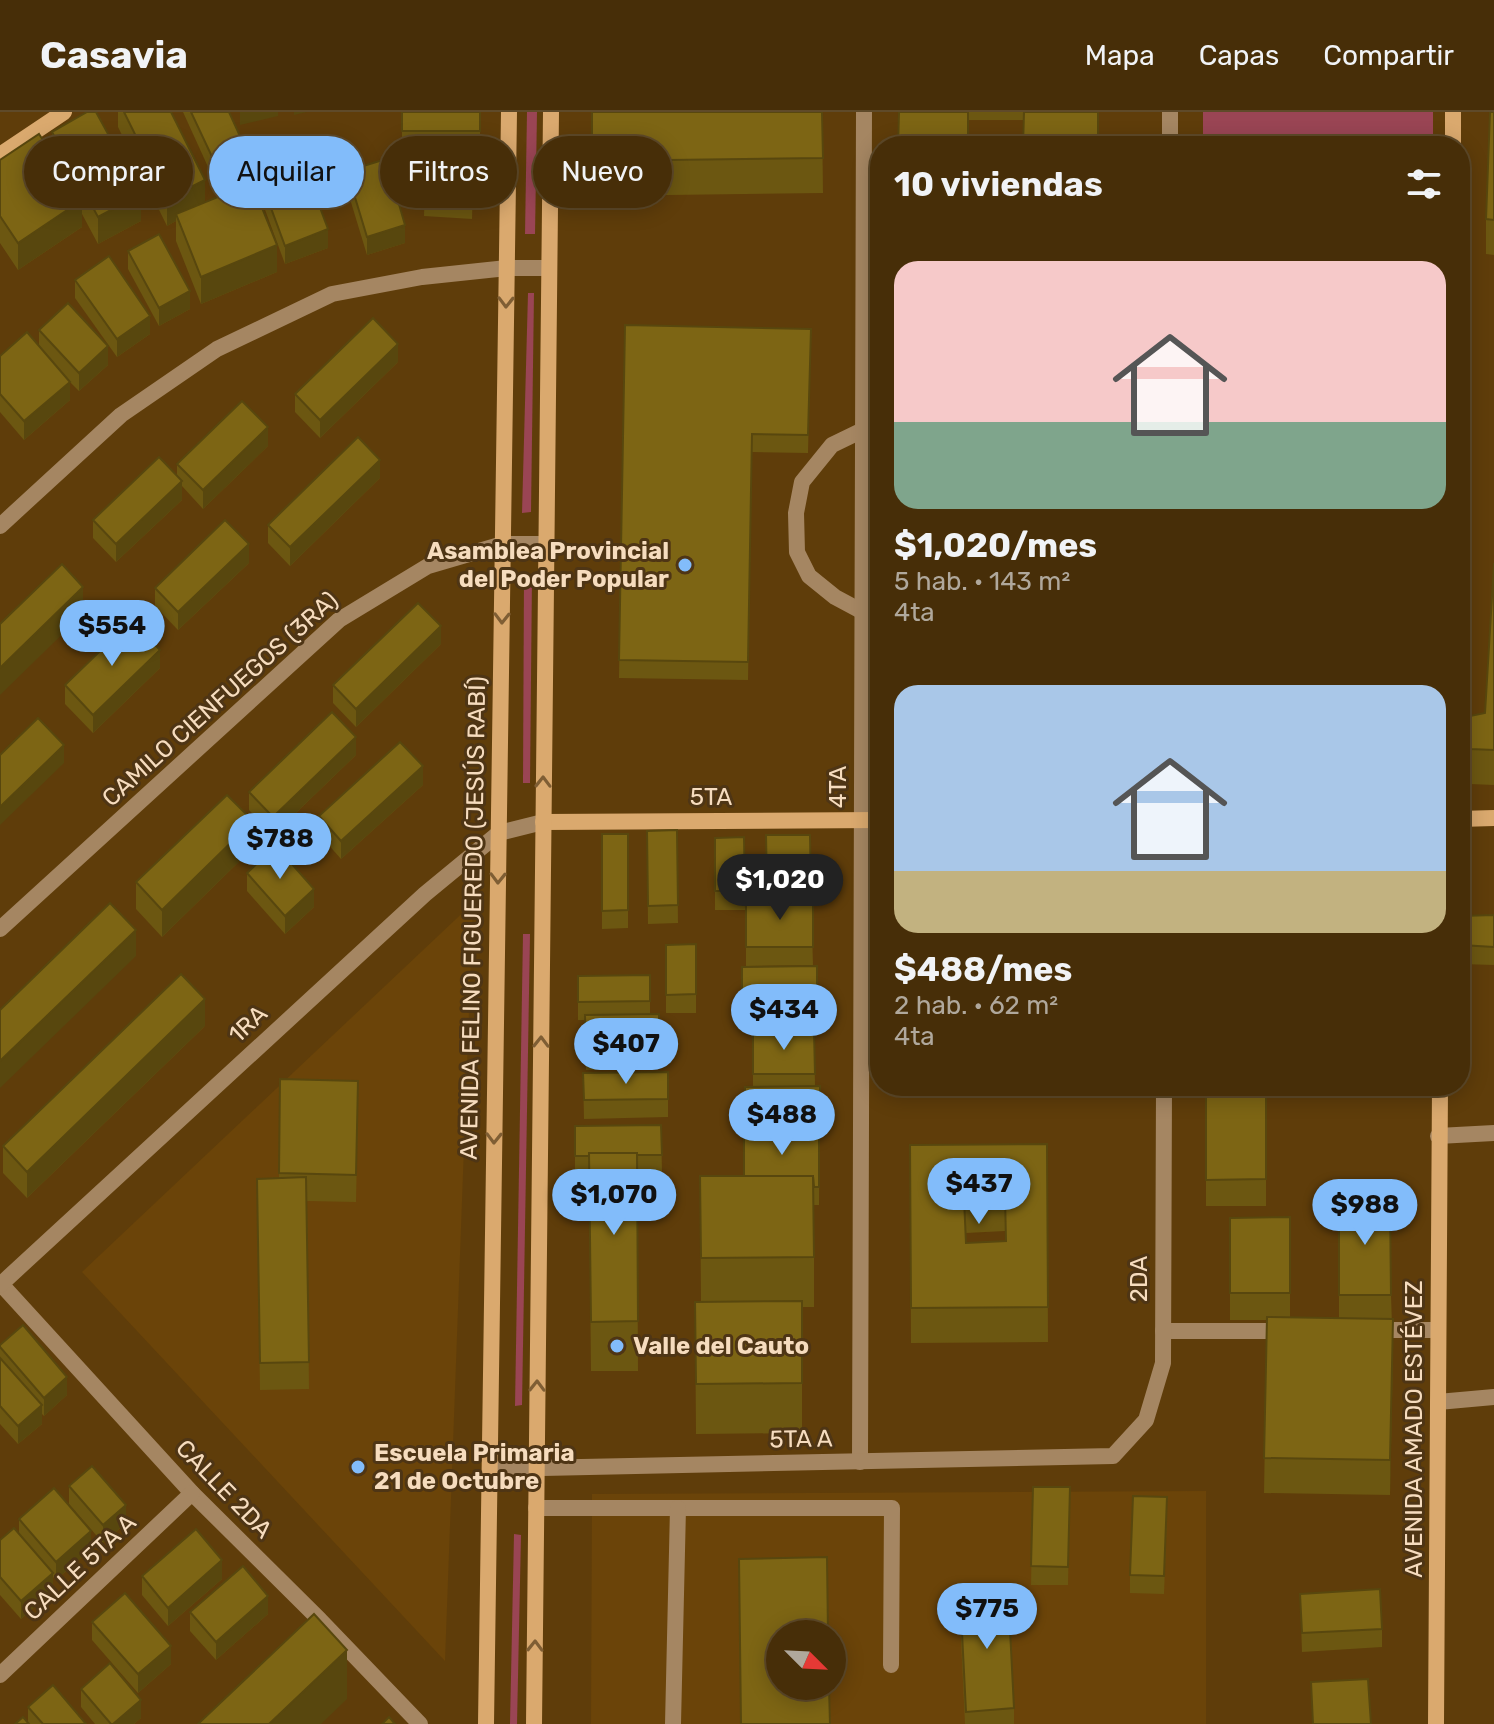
<!DOCTYPE html>
<html lang="es">
<meta charset="utf-8">
<style>
:root{--surface:#472e08;--page:#513a16;--text:#f1f3f6;--muted:#b0a89c;--line:#5f4a29;--accent:#82bcfa}
body{margin:0;font-family:Rubik,sans-serif;background:var(--page);color:var(--text);height:100vh;display:flex;flex-direction:column;font-size:30px;white-space:nowrap}
*{box-sizing:border-box;margin:0}
p{font-size:26px;color:var(--muted)}
.icon{flex:none;width:44px;height:44px;fill:none;stroke:currentColor;stroke-width:2;stroke-linecap:round;stroke-linejoin:round}
.map{position:relative;flex:1;overflow:hidden}
.panel{position:absolute;left:870px;top:24px;width:600px;height:960px;display:flex;flex-direction:column;background:var(--surface);border-radius:32px;box-shadow:0 4px 20px #0003,0 0 0 2px var(--line)}
.panel>*{flex:none}
.guide{position:absolute;left:24px;top:24px;width:726px;height:72px;display:flex;gap:16px}
.needle{width:52px;rotate:114deg}
.fabs{position:absolute;left:766px;top:1508px;display:grid;gap:16px}
.fabs a{display:grid;place-items:center;width:80px;height:80px;border-radius:50%;background:var(--surface);box-shadow:0 4px 20px #0003,0 0 0 2px var(--line);font-size:40px}
.price{position:absolute;translate:-50% -68px;padding:0 18px;border-radius:28px;background:var(--accent);color:#111;font-size:26px;line-height:52px;filter:drop-shadow(0 2px 4px #0008)}
.price::after{content:'';position:absolute;left:50%;top:48px;width:24px;height:18px;margin-left:-12px;background:inherit;clip-path:polygon(0 0,100% 0,50% 100%)}
.price.active{background:#222;color:#fff}
ul{padding:0;list-style:none}
li{display:grid;align-content:center;gap:16px;height:424px;padding:0 24px}
li span{display:grid;place-items:center;height:248px;border-radius:24px;color:#555}
li>.icon{margin-inline-start:auto}
span .icon{width:144px;height:144px;fill:#fffc;stroke-width:1}
li b{font-size:34px}
h2{display:flex;justify-content:space-between;align-items:center;height:96px;padding:0 24px;font-size:34px}
.pill{padding:0 28px;border-radius:36px;background:var(--surface);box-shadow:0 4px 20px #0003,0 0 0 2px var(--line);font-size:28px;line-height:72px}
.pill.active{background:var(--accent);color:#111}
header{display:flex;align-items:center;gap:48px;box-sizing:border-box;height:112px;padding:0 40px;background:var(--surface);border-bottom:2px solid var(--line)}
header strong{font-size:38px}
nav{display:flex;gap:44px;margin-inline-start:auto;font-size:28px}
.map>svg:first-child{display:block}
</style>
<header>
<strong>Casavia</strong>
<nav><a>Mapa</a><a>Capas</a><a>Compartir</a></nav>
</header>
<div class="map">
<svg width="1494" height="1612" viewBox="0 0 1494 1612">
<rect width="100%" height="100%" fill="#5f3d0a"/>
<g fill="#6b4409" fill-rule="evenodd">
<polygon points="473,791 445,1549 82,1160"/>
<path d="M 1206,1379 L 1206,1612 L 591,1612 L 592,1382 ZM 780,1522 L 832,1522 L 832,1574 L 780,1574 Z"/>
</g>
<g fill="#9a4554">
<polygon points="527,0 537,0 535,122 525,122"/>
<rect x="1203" y="0" width="230" height="34"/>
<polygon points="528,181 534,181 531,400 522,401"/>
<polygon points="524,463 532,463 530,671 523,671"/>
<polygon points="523,822 530,822 522,1293 515,1294"/>
<polygon points="514,1422 521,1423 517,1612 510,1612"/>
</g>
<g fill="none" stroke-linecap="round" stroke-linejoin="round">
<g stroke="#a58662" stroke-width="16">
<polyline points="863,500 835,485 809,464 797,440 796,401 802,370 832,333 863,318"/>
<polyline points="1373,1218 1438,1218"/>
<polyline points="1163,1219 1286,1219"/>
<polyline points="536,1396 892,1396 891,1553"/>
<polyline points="673,1612 678,1396"/>
</g>
<g stroke="#a58662" stroke-width="16">
<polyline points="1170,34 1170,0"/>
<polyline points="0,414 121,303 217,237 332,182 422,165 507,156 549,156"/>
<polyline points="0,817 339,508 428,454 503,432 546,432"/>
<polyline points="1438,1024 1494,1021"/>
<polyline points="0,1171 192,1381 320,1508 420,1612"/>
<polyline points="0,1173 425,782 499,721 543,710"/>
<polyline points="1438,1290 1494,1285"/>
<polyline points="860,1350 864,0"/>
<polyline points="490,1357 1113,1344 1146,1308 1163,1251 1164,974"/>
<polyline points="0,1563 192,1381"/>
</g>
<g stroke="#daa96e" stroke-width="16">
<polyline points="1453,34 1453,0"/>
<polyline points="0,43 64,0"/>
<polyline points="1460,707 1494,706"/>
<polyline points="543,710 880,708"/>
<polyline points="486,1612 509,0"/>
<polyline points="534,1612 551,0"/>
<polyline points="1436,1612 1440,974"/>
</g>
</g>
<g fill="#6c5711" fill-rule="evenodd">
<polygon points="118,0 171,0 205,90 277,160 201,192 176,129 176,109 167,114 118,15"/>
<polygon points="183,0 229,0 245,53 214,68"/>
<polygon points="402,0 480,0 480,37 474,37 472,107 424,104 426,37 402,37"/>
<polygon points="592,0 822,0 823,81 592,84"/>
<polygon points="899,0 1098,0 1024,8 968,8"/>
<polygon points="1494,0 1494,143 1486,142 1486,107"/>
<polygon points="52,20 141,109 98,132 82,102 82,115 18,158 0,131 0,48 52,41"/>
<polygon points="347,59 405,131 367,143 347,77"/>
<polygon points="264,77 328,136 285,152 264,95"/>
<polygon points="128,139 190,197 159,214 128,157"/>
<polygon points="75,168 150,222 117,245 75,186"/>
<polygon points="625,213 811,217 808,341 752,340 748,568 619,566"/>
<polygon points="39,218 108,253 79,279 69,269 70,288 24,328 0,300 0,244 39,234"/>
<polygon points="398,250 320,326 295,300 295,282"/>
<polygon points="268,334 203,397 182,374 182,388 116,450 93,426 93,408 177,365 177,352"/>
<polygon points="380,366 290,454 268,431 268,413"/>
<polygon points="249,451 178,518 155,494 155,476"/>
<polygon points="1494,451 1494,673 1470,672 1470,604 1485,601"/>
<polygon points="441,532 356,615 333,591 333,573"/>
<polygon points="160,556 93,621 65,592 65,573"/>
<polygon points="356,643 273,723 249,698 249,680"/>
<polygon points="423,673 341,747 319,722 319,704"/>
<polygon points="677,718 678,811 648,812 647,719"/>
<polygon points="602,722 628,722 628,816 602,817"/>
<polygon points="766,723 810,723 811,786 813,853 746,854 746,786 767,786"/>
<polygon points="744,725 745,798 715,798 715,726"/>
<polygon points="253,736 162,825 136,797 136,770"/>
<polygon points="247,761 314,795 285,822 247,779"/>
<polygon points="1494,803 1494,853 1461,852 1460,804"/>
<polygon points="696,832 696,901 666,901 666,833"/>
<polygon points="817,854 817,912 742,913 742,855"/>
<polygon points="650,863 650,902 659,902 659,957 586,958 585,908 578,908 578,864"/>
<polygon points="205,914 27,1086 3,1061 3,1034"/>
<polygon points="814,918 815,974 820,974 819,1093 814,1093 814,1195 802,1195 802,1321 696,1322 695,1190 701,1190 700,1064 744,1064 745,975 753,975 753,919"/>
<polygon points="668,960 668,1005 584,1007 583,961"/>
<polygon points="280,967 358,996 356,1090 307,1089 309,1277 260,1278 257,1094 279,1066"/>
<rect x="1206" y="974" width="60" height="120"/>
<polygon points="1306,974 1399,974 1399,976 1306,977"/>
<polygon points="661,1013 662,1061 637,1062 638,1259 591,1259 589,1062 575,1062 575,1014"/>
<path d="M 1047,1032 L 1048,1230 L 911,1231 L 910,1033 ZM 1005,1119 L 1005,1129 L 966,1131 L 966,1121 Z"/>
<polygon points="1339,1088 1391,1183 1393,1242 1390,1383 1264,1381 1267,1208 1230,1208 1230,1106 1290,1105 1290,1205 1339,1206"/>
<polygon points="0,1233 67,1283 44,1304 42,1302 42,1312 18,1332 0,1312"/>
<polygon points="69,1374 126,1411 103,1431 69,1392"/>
<polygon points="1033,1375 1070,1375 1068,1473 1031,1473"/>
<polygon points="1167,1404 1164,1482 1130,1481 1130,1463"/>
<polygon points="19,1407 91,1437 56,1468 53,1465 53,1479 21,1507 0,1483 0,1428 19,1422"/>
<polygon points="142,1464 222,1467 168,1514 142,1483"/>
<polygon points="960,1481 1014,1596 1014,1612 965,1612 960,1508"/>
<polygon points="1300,1482 1382,1517 1382,1535 1302,1540"/>
<polygon points="190,1500 268,1502 216,1548 190,1519"/>
<polygon points="92,1510 171,1552 138,1581 92,1528"/>
<polygon points="81,1577 141,1606 134,1612 95,1612 81,1595"/>
<polygon points="28,1595 86,1612 15,1612 28,1611"/>
</g>
<g fill="#58470e">
<polygon points="240,0 278,0 278,4 240,13"/>
<polygon points="294,0 307,0 294,3"/>
<polygon points="245,35 245,53 214,68 214,49"/>
<polygon points="205,68 205,95 176,102 176,109 167,114 167,87"/>
<polygon points="141,82 141,109 98,132 98,105"/>
<polygon points="82,88 82,115 18,158 18,131"/>
<polygon points="405,113 405,131 367,143 367,125"/>
<polygon points="328,117 328,136 285,152 285,134"/>
<polygon points="277,133 277,160 201,192 201,165"/>
<polygon points="190,179 190,197 159,214 159,196"/>
<polygon points="150,204 150,222 117,245 117,227"/>
<polygon points="398,232 398,250 320,326 320,308"/>
<polygon points="108,234 108,253 79,279 79,261"/>
<polygon points="70,270 70,288 24,328 24,309"/>
<polygon points="268,315 268,334 203,397 203,378"/>
<polygon points="380,348 380,366 290,454 290,435"/>
<polygon points="182,369 182,388 116,450 116,432"/>
<polygon points="249,432 249,451 178,518 178,500"/>
<polygon points="83,475 83,502 0,583 0,556"/>
<polygon points="441,514 441,532 356,615 356,597"/>
<polygon points="160,538 160,556 93,621 93,603"/>
<polygon points="356,625 356,643 273,723 273,705"/>
<polygon points="64,633 64,651 0,713 0,695"/>
<polygon points="423,654 423,673 341,747 341,729"/>
<polygon points="253,709 253,736 162,825 162,798"/>
<polygon points="314,777 314,795 285,822 285,804"/>
<polygon points="136,818 136,844 0,976 0,949"/>
<polygon points="205,887 205,914 27,1086 27,1060"/>
<polygon points="1393,1207 1393,1242 1390,1383 1390,1348"/>
<polygon points="67,1265 67,1283 44,1304 44,1286"/>
<polygon points="42,1293 42,1312 18,1332 18,1314"/>
<polygon points="126,1393 126,1411 103,1431 103,1413"/>
<polygon points="91,1419 91,1437 56,1468 56,1450"/>
<polygon points="222,1448 222,1467 168,1514 168,1496"/>
<polygon points="53,1461 53,1479 21,1507 21,1489"/>
<polygon points="268,1484 268,1502 216,1548 216,1530"/>
<polygon points="171,1534 171,1552 138,1581 138,1562"/>
<polygon points="347,1538 347,1587 321,1612 269,1612"/>
<polygon points="141,1588 141,1606 134,1612 113,1612"/>
</g>
<g fill="#7d6514" stroke="#58470e" stroke-width="2" fill-rule="evenodd">
<polygon points="87,0 96,0 141,82 98,105 52,20"/>
<polygon points="124,0 171,0 205,68 167,87"/>
<polygon points="191,0 229,0 245,35 214,49"/>
<rect x="402" y="0" width="78" height="19"/>
<polygon points="592,0 822,0 823,46 592,49"/>
<polygon points="899,0 968,0 968,34 898,34"/>
<polygon points="1024,0 1098,0 1098,34 1023,34"/>
<polygon points="1490,0 1494,0 1494,108 1486,107"/>
<polygon points="39,22 82,88 18,131 0,104 0,48"/>
<polygon points="426,35 474,37 472,88 424,86"/>
<polygon points="386,47 405,113 367,125 347,59"/>
<polygon points="307,61 328,117 285,134 264,77"/>
<polygon points="252,71 277,133 201,165 176,102"/>
<polygon points="159,122 190,179 159,196 128,139"/>
<polygon points="109,144 150,204 117,227 75,168"/>
<polygon points="68,191 108,234 79,261 39,218"/>
<polygon points="373,206 398,232 320,308 295,282"/>
<polygon points="625,213 811,217 808,323 752,322 748,550 619,548"/>
<polygon points="27,220 70,270 24,309 0,282 0,244"/>
<polygon points="242,289 268,315 203,378 177,352"/>
<polygon points="358,325 380,348 290,435 268,413"/>
<polygon points="159,345 182,369 116,432 93,408"/>
<polygon points="225,408 249,432 178,500 155,476"/>
<polygon points="1494,451 1494,638 1470,637 1470,604 1485,601"/>
<polygon points="62,452 83,475 0,556 0,512"/>
<polygon points="418,491 441,514 356,597 333,573"/>
<polygon points="132,508 160,538 93,603 65,573"/>
<polygon points="332,600 356,625 273,705 249,680"/>
<polygon points="38,606 64,633 0,695 0,643"/>
<polygon points="400,630 423,654 341,729 319,704"/>
<polygon points="227,683 253,709 162,798 136,770"/>
<polygon points="677,718 678,793 648,794 647,719"/>
<polygon points="602,722 628,722 628,798 602,799"/>
<polygon points="766,723 810,723 811,776 767,777"/>
<polygon points="744,725 745,779 715,779 715,726"/>
<polygon points="276,734 314,777 285,804 247,761"/>
<rect x="746" y="786" width="67" height="49"/>
<polygon points="110,791 136,818 0,949 0,898"/>
<polygon points="1494,803 1494,835 1461,833 1460,804"/>
<polygon points="696,832 696,882 666,883 666,833"/>
<polygon points="817,854 817,894 742,895 742,855"/>
<polygon points="181,862 205,887 27,1060 3,1034"/>
<polygon points="650,863 650,889 578,890 578,864"/>
<polygon points="659,902 659,938 586,940 585,903"/>
<polygon points="814,918 815,962 753,962 753,919"/>
<polygon points="668,960 668,987 584,988 583,961"/>
<polygon points="280,967 358,969 356,1063 279,1061"/>
<polygon points="820,974 820,1011 745,1012 745,975"/>
<polygon points="1206,974 1266,974 1266,1067 1206,1068"/>
<polygon points="661,1013 662,1043 637,1043 637,1041 589,1041 589,1044 575,1044 575,1014"/>
<polygon points="819,1024 819,1075 814,1075 813,1064 744,1064 744,1025"/>
<path d="M 1047,1032 L 1048,1195 L 911,1196 L 910,1033 ZM 1005,1084 L 1006,1129 L 966,1131 L 964,1086 Z"/>
<polygon points="589,1041 637,1041 638,1209 591,1210"/>
<polygon points="700,1064 813,1064 814,1145 701,1146"/>
<polygon points="306,1065 309,1250 260,1251 257,1067"/>
<polygon points="1390,1087 1391,1183 1339,1183 1339,1088"/>
<polygon points="1290,1105 1290,1181 1230,1181 1230,1106"/>
<polygon points="802,1189 802,1271 696,1272 695,1190"/>
<polygon points="1267,1205 1393,1207 1390,1348 1264,1346"/>
<polygon points="23,1213 67,1265 44,1286 0,1235 0,1233"/>
<polygon points="0,1246 42,1293 18,1314 0,1294"/>
<polygon points="92,1354 126,1393 103,1413 69,1374"/>
<polygon points="1033,1375 1070,1375 1068,1455 1031,1454"/>
<polygon points="54,1376 91,1419 56,1450 19,1407"/>
<polygon points="1133,1384 1167,1385 1164,1464 1130,1463"/>
<polygon points="14,1416 53,1461 21,1489 0,1465 0,1428"/>
<polygon points="196,1417 222,1448 168,1496 142,1464"/>
<polygon points="827,1445 828,1522 780,1522 780,1574 829,1574 830,1612 741,1612 739,1447"/>
<polygon points="243,1454 268,1484 216,1530 190,1500"/>
<polygon points="1380,1477 1382,1517 1302,1521 1300,1482"/>
<polygon points="1008,1478 1014,1596 966,1600 960,1481"/>
<polygon points="125,1481 171,1534 138,1562 92,1510"/>
<polygon points="314,1502 347,1538 269,1612 198,1612"/>
<polygon points="110,1551 141,1588 113,1612 111,1612 81,1577"/>
<polygon points="1368,1567 1371,1612 1313,1612 1311,1570"/>
<polygon points="53,1573 86,1612 43,1612 28,1595"/>
<polygon points="23,1605 29,1612 15,1612"/>
<polygon points="389,1605 395,1612 382,1612"/>
</g>
<defs><path id="oneway-chevron" d="M-2-3.5L2.5 0L-2 3.5" fill="none" stroke-width="1.6" stroke-linecap="round" stroke-linejoin="round" transform="scale(2)"/></defs>
<g stroke="#7f5e34">
<use href="#oneway-chevron" transform="translate(506 190) rotate(91)"/>
<use href="#oneway-chevron" transform="translate(502 506) rotate(91)"/>
<use href="#oneway-chevron" transform="translate(543 670) rotate(-89)"/>
<use href="#oneway-chevron" transform="translate(498 766) rotate(91)"/>
<use href="#oneway-chevron" transform="translate(541 930) rotate(-89)"/>
<use href="#oneway-chevron" transform="translate(494 1026) rotate(91)"/>
<use href="#oneway-chevron" transform="translate(537 1274) rotate(-89)"/>
<use href="#oneway-chevron" transform="translate(535 1534) rotate(-89)"/>
</g>
<g fill="#82bcfa" stroke="#4e3515" stroke-width="3">
<circle cx="685" cy="453" r="8"/>
<circle cx="617" cy="1234" r="8"/>
<circle cx="358" cy="1355" r="8"/>
</g>
<g text-anchor="middle" dominant-baseline="central" stroke-width="6" stroke-linejoin="round" paint-order="stroke">
<g font-size="24" font-weight="bold" fill="#f6dcbe" stroke="#4e3515" text-anchor="start">
<text x="669" y="439" text-anchor="end">Asamblea Provincial<tspan x="669" dy="28">del Poder Popular</tspan></text>
<text x="633" y="1234">Valle del Cauto</text>
<text x="374" y="1341">Escuela Primaria<tspan x="374" dy="28">21 de Octubre</tspan></text>
</g>
<g font-size="24" fill="#f6dcbe" stroke="#4e3515">
<text transform="translate(220 587) rotate(-42)">CAMILO CIENFUEGOS (3RA)</text>
<text transform="translate(838 675) rotate(-90)">4TA</text>
<text x="711" y="685">5TA</text>
<text transform="translate(473 806) rotate(-89)">AVENIDA FELINO FIGUEREDO (JESÚS RABÍ)</text>
<text transform="translate(248 912) rotate(-43)">1RA</text>
<text transform="translate(1139 1167) rotate(-90)">2DA</text>
<text transform="translate(1414 1317) rotate(-90)">AVENIDA AMADO ESTÉVEZ</text>
<text transform="translate(801 1327) rotate(-1)">5TA A</text>
<text transform="translate(224 1377) rotate(46)">CALLE 2DA</text>
<text transform="translate(80 1455) rotate(-43)">CALLE 5TA A</text>
</g>
</g>
</svg>
<div class="fabs">
<a><svg class="needle" viewBox="-14 -14 28 28"><path d="M0-13l5 13h-10z" fill="#e53935"/><path d="M0 13l5-13h-10z" fill="#b0a89c"/></svg></a>
</div>
<b class="price" style="left:112px;top:556px">$554</b>
<b class="price" style="left:280px;top:769px">$788</b>
<b class="price active" style="left:780px;top:810px">$1,020</b>
<b class="price" style="left:784px;top:940px">$434</b>
<b class="price" style="left:626px;top:974px">$407</b>
<b class="price" style="left:782px;top:1045px">$488</b>
<b class="price" style="left:979px;top:1114px">$437</b>
<b class="price" style="left:614px;top:1125px">$1,070</b>
<b class="price" style="left:1365px;top:1135px">$988</b>
<b class="price" style="left:987px;top:1539px">$775</b>
<div class="guide">
<a class="pill">Comprar</a>
<a class="pill active">Alquilar</a>
<a class="pill">Filtros</a>
<a class="pill">Nuevo</a>
</div>
<section class="panel">
<h2>10 viviendas<svg class="icon" aria-label="filters" viewBox="0 0 24 24"><path d="M4 7h16M4 17h16"/><circle cx="9" cy="7" r="2"/><circle cx="15" cy="17" r="2"/></svg></h2>
<ul>
<li><span style="background:linear-gradient(#f6c9c9 65%,#7fa58c 0)"><svg class="icon" aria-label="home" viewBox="0 0 24 24"><path d="M3 11l9-7 9 7M6 9v11h12V9"/></svg></span><div><b>$1,020/mes</b><p>5 hab. · 143 m²</p><p>4ta</p></div></li>
<li><span style="background:linear-gradient(#a9c7e8 75%,#c2b280 0)"><svg class="icon" aria-label="home" viewBox="0 0 24 24"><path d="M3 11l9-7 9 7M6 9v11h12V9"/></svg></span><div><b>$488/mes</b><p>2 hab. · 62 m²</p><p>4ta</p></div></li>
</ul>
</section>
</div>
